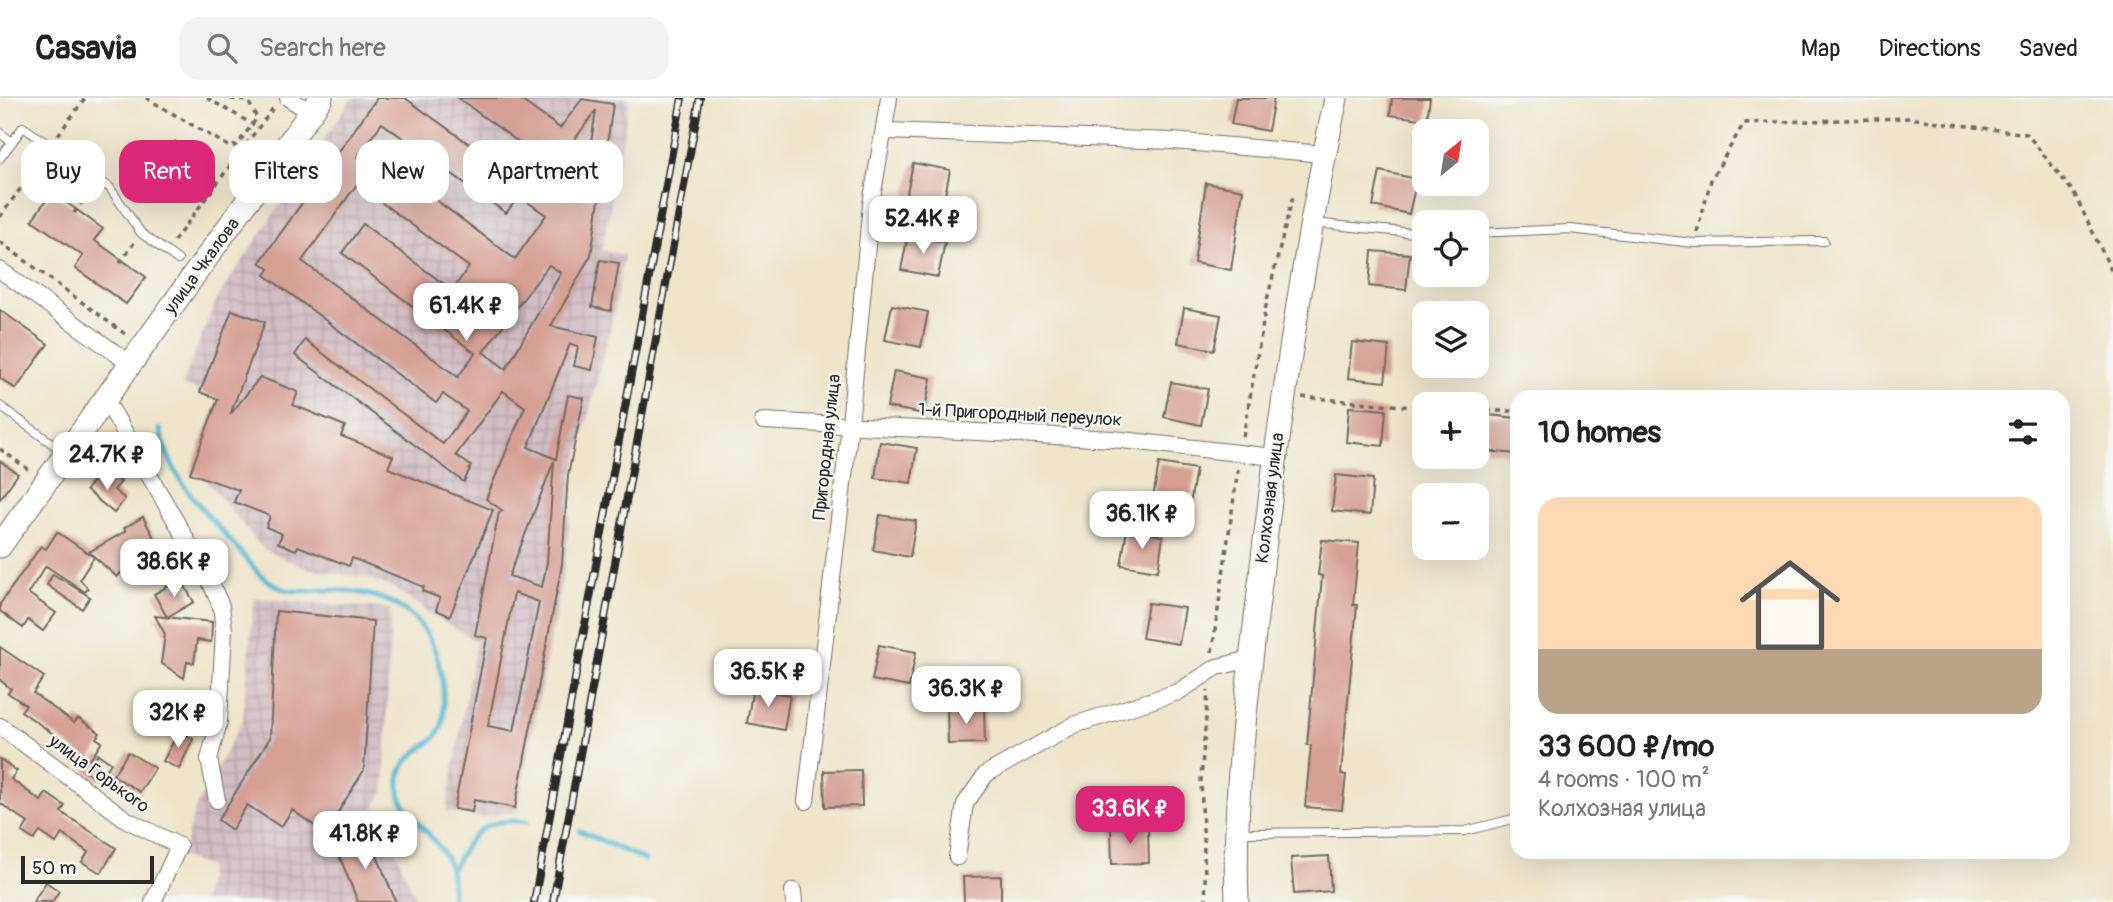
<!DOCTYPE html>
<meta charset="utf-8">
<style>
:root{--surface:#fff;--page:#f2f2f2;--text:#222;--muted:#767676;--line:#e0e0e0;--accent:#db2777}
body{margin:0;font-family:Pangolin,sans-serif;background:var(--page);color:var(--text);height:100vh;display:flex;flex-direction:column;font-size:26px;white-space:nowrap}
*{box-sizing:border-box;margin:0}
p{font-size:23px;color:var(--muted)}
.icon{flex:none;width:38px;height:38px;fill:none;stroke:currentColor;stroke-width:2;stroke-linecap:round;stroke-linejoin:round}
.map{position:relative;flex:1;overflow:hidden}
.panel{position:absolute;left:1510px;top:292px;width:560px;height:469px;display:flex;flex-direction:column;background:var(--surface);border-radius:21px;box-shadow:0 7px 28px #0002}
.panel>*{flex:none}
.hud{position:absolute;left:21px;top:42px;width:665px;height:63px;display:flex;gap:14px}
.needle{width:46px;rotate:30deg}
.tools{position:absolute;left:1412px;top:21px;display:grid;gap:14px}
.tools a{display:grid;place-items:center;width:77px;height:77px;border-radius:14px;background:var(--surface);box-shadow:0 7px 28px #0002;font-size:35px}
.scale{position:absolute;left:21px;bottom:18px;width:133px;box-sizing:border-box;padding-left:7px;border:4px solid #2b2b2b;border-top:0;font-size:19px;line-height:24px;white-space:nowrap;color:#2b2b2b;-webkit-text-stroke:5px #f6f6f2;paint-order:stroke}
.price{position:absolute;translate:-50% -60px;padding:0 16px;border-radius:14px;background:#fff;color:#222;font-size:23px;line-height:46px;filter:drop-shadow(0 2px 4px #0008)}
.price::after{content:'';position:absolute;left:50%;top:42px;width:21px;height:16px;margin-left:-10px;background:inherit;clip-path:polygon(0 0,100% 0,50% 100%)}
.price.current{background:var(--accent);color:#fff}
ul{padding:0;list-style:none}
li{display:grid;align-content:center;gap:14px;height:371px;padding:0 28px}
li span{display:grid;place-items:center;height:217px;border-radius:21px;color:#555}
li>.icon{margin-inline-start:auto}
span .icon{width:126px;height:126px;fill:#fffc;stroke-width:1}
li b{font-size:30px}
h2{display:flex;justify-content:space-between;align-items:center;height:84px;padding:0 28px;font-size:30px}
.tag{padding:0 24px;border-radius:21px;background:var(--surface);box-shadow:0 7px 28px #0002;font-size:24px;line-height:63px}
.tag.current{background:var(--accent);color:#fff}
header{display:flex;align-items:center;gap:42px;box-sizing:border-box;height:98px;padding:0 35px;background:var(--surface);border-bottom:2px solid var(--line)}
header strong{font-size:33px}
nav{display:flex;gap:38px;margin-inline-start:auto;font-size:24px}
.search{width:490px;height:63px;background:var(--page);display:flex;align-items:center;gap:18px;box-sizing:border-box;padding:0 24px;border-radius:21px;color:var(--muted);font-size:26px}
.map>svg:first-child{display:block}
</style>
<header>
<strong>Casavia</strong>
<div class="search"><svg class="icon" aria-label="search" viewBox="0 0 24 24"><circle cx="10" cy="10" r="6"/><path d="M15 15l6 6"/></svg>Search here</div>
<nav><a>Map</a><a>Directions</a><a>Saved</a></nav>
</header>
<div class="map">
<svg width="2113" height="804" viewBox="0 0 2113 804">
<defs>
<pattern id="industrial-grid" width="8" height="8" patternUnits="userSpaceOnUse" patternTransform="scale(1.75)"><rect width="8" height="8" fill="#d2bec4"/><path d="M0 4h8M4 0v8" fill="none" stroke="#b4a3a9"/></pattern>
</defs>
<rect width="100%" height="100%" fill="#f6f6f2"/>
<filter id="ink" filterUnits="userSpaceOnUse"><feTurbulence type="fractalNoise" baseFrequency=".0143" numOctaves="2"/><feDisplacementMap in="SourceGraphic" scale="14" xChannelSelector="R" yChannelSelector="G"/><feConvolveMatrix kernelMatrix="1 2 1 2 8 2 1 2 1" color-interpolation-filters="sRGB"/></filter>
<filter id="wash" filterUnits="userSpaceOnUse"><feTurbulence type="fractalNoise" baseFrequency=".00686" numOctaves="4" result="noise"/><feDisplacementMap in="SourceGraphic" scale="28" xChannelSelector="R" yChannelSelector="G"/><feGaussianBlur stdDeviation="1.57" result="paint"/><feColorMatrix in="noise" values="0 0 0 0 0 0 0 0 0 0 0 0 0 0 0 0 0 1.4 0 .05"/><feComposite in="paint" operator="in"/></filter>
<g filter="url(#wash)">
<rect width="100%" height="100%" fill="#efe5cb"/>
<g fill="url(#industrial-grid)">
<polygon points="352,0 630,0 602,152 624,157 614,215 573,378 565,467 517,713 481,720 446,713 476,543 434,518 397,492 369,480 308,471 263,451 205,381 190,375 218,301 182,287 216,202"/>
<polygon points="254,500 391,511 384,694 371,715 387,732 417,804 203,804 209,769 182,759 194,713 243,621"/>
</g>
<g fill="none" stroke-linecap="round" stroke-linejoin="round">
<g stroke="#53b8d2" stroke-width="5">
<path d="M 160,331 C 170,390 223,429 258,475 C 287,500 297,492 332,492 C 415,494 448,541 443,621 C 441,650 401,651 399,683 C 396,729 462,736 451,804"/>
<polyline points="580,733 645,762"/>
<path d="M 453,770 C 472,735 484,718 527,724"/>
</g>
</g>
<g id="blocks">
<g fill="#d69f93" fill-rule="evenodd">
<path d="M 377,0 L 405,0 L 514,78 L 532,54 L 458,0 L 518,0 L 560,30 L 582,1 L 613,6 L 591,157 L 551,228 L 598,239 L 592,272 L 574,268 L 578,248 L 570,246 L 528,349 L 556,361 L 568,297 L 584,300 L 568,377 L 562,466 L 515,710 L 474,702 L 472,714 L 454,711 L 487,540 L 475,537 L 499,414 L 503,413 L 486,401 L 525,309 L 503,293 L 456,357 L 471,368 L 464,384 L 295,257 L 305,242 L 443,346 L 467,313 L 443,296 L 436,305 L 265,177 L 269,171 L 260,164 ZM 596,12 L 583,97 L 551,74 ZM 382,25 L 506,115 L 519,98 L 546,117 L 515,161 L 393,70 L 384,82 L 392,89 L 381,104 L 469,169 L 452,192 L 363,126 L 342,155 L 475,255 L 458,279 L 302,163 L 370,68 L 357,59 ZM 549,167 L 561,175 L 506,271 L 483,254 ZM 554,363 L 547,464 L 542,489 L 509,478 ZM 514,495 L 539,504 L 514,633 L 488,628 Z"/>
<polygon points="1236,0 1274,0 1268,33 1231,26"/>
<polygon points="1392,0 1430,0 1427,22 1390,17"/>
<polygon points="913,65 950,72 943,107 906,100"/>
<polygon points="1380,73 1417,81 1409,116 1373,108"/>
<polygon points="1206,85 1243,92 1231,172 1194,165"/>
<polygon points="52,94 103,131 94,142 146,179 126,206 75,170 83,158 32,122"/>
<polygon points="908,137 945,144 938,179 901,172"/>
<polygon points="1372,153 1410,156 1406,192 1369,188"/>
<polygon points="600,162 619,165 611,213 592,209"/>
<polygon points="892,207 928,214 921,249 885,242"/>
<polygon points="1184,210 1221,217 1214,252 1178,245"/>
<polygon points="0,212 48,246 16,291 0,280"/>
<polygon points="232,212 265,224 230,317 260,279 298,294 293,307 345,328 341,338 393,358 388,370 493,412 450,518 436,512 440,500 422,493 424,489 352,460 349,468 298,448 296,452 278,445 282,436 266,429 270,418 234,404 239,392 190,375 218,301 200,294"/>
<polygon points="1352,244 1389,248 1385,284 1348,280"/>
<polygon points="894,273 931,280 924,316 887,309"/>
<polygon points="1171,284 1208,291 1201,327 1164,319"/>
<polygon points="1349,309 1386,312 1383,348 1346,344"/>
<polygon points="1489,317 1517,320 1517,356 1486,353"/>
<polygon points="880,344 917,350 911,385 875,380"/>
<polygon points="0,363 18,376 0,401"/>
<polygon points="1159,365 1196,371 1190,406 1153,400"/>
<polygon points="109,375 121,384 114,392 125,401 114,415 86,392 97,378 103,383"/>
<polygon points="1336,377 1373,381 1370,417 1332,413"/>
<polygon points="880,417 916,423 910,459 873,452"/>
<polygon points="143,419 160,451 132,472 129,466 117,479 89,454 126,433 124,430"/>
<polygon points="1127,432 1163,438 1158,473 1121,467"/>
<polygon points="57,434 94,459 80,481 88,491 85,494 46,468 28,495 56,515 43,533 28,522 23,530 0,513 0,506 41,448 46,451"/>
<polygon points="1322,442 1359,445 1353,507 1357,507 1341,676 1346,677 1342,712 1305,709 1311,647 1307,647 1322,478 1318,477"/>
<polygon points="53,476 90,499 82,511 47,487"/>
<polygon points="174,485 176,489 183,485 194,504 167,519 154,496"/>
<polygon points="1148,505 1185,510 1179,546 1142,540"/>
<polygon points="276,513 373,523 364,672 325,735 292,712 281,729 247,707 232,732 218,722 270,640"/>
<polygon points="155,518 212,524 211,544 197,542 194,565 187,564 184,580 161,565 165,536"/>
<polygon points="879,547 916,554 909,589 872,582"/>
<polygon points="0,549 44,579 33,595 74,625 78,620 100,635 96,640 102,644 90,662 21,613 26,607 8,595 11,591 0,582"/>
<polygon points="753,590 790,597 784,632 747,625"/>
<polygon points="984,609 985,645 948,646 947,610"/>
<polygon points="179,633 193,641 179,671 163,663"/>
<polygon points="128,654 155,670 140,694 113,677"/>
<polygon points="98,656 111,665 99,683 85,673"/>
<polygon points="0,661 17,673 11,681 41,703 46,695 65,708 61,714 116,750 101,775 82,764 88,754 62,736 56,745 40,734 34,742 22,734 28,725 0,705"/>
<polygon points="861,672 862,708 825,709 824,673"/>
<polygon points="1148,729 1149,765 1112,766 1111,730"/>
<polygon points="368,736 396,804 358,804 336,750"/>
<polygon points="1329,758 1331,793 1294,796 1291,760"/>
<polygon points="1001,778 1001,804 964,804 963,779"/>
<polygon points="46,784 59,793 52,804 33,804"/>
</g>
</g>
</g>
<g filter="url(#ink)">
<use href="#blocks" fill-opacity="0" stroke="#706c63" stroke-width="2"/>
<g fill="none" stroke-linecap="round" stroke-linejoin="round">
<defs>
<g id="lane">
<polyline points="0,35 12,44 0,60"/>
<polyline points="12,44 23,29 98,81 110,90 141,135 178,162"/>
<polyline points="1313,125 1424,136"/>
<polyline points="1477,135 1570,131 1694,145 1824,143"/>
<polyline points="0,308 64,354"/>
<polyline points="1239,735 1465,733 1517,720"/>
</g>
<g id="street">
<polyline points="288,0 311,14"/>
<polyline points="886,33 1173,43 1324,56"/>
<polyline points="0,172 132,267"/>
<polyline points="106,302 209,481 221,508 224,532 219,624 209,661 217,702"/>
<polyline points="763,323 1113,341 1274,359"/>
<polyline points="0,628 127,722 179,748 153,804"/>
<polyline points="806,703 850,326 871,106 889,0"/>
<polyline points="957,759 965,706 986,676 1074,627 1178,594 1217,569 1251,561"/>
<polyline points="793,793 794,804"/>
</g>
<g id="secondary">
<polyline points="0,448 321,0"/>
<path d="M 1237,804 C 1233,703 1246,603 1258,503 C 1277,334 1301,167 1336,0"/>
</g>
</defs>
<use href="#lane" stroke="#706c63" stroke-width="10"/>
<use href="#street" stroke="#706c63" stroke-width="18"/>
<use href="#secondary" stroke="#706c63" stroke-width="25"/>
<g stroke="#706c63" stroke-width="3.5" stroke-dasharray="5 5" stroke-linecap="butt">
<polyline points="146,0 230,49 237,47 257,20 248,3 224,0"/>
<polyline points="207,0 254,27"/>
<polyline points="58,37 85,0"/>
<polyline points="174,43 208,97"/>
<polyline points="74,115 91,91"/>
<polyline points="0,119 44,58"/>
<polyline points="1697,134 1711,82 1744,25 1909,20 2027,36 2074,95 2113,176"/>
<polyline points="174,143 274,9"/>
<polyline points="0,144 125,236"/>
<polyline points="120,165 134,145"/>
<polyline points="1302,299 1424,310"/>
<polyline points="1477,313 1517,313"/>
<polyline points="1243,339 1267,202 1292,101 1296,102"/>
<polyline points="0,351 32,374"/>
<polyline points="1212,554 1238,371"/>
<polyline points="1206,804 1201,682 1208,593"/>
</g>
<use href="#lane" stroke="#fff" stroke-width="8"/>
<use href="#street" stroke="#fff" stroke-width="16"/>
<use href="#secondary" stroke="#fff" stroke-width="23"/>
<defs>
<g id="rail">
<polyline points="534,804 682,0"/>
<polyline points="553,804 700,0"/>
</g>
</defs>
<use href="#rail" stroke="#2b2b2b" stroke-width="8"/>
<use href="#rail" stroke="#f6f6f2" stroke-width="5" stroke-dasharray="16" stroke-linecap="butt"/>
</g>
</g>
<g text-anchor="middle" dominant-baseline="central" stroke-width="5" stroke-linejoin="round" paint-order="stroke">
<g font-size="18" fill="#2b2b2b" stroke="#f6f6f2">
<text transform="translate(202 168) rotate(-54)">улица Чкалова</text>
<text transform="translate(1020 317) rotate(3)">1-й Пригородный переулок</text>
<text transform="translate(827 349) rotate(-84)">Пригородная улица</text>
<text transform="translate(1270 400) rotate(-83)">Колхозная улица</text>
<text transform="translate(99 676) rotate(36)">улица Горького</text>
</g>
</g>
</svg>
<div class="tools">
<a><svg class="needle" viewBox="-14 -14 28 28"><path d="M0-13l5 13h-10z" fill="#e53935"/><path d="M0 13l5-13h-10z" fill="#767676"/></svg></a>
<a><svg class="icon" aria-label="locate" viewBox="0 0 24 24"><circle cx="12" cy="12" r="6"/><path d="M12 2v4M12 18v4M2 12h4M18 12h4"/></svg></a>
<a><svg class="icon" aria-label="layers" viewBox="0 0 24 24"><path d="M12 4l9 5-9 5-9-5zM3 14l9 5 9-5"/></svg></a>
<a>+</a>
<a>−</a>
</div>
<div class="scale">50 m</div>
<b class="price" style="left:923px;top:158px">52.4K ₽</b>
<b class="price" style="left:466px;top:245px">61.4K ₽</b>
<b class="price" style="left:107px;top:394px">24.7K ₽</b>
<b class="price" style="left:1142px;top:453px">36.1K ₽</b>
<b class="price" style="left:174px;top:501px">38.6K ₽</b>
<b class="price" style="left:768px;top:611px">36.5K ₽</b>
<b class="price" style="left:966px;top:628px">36.3K ₽</b>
<b class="price" style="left:178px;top:652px">32K ₽</b>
<b class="price current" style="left:1130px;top:748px">33.6K ₽</b>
<b class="price" style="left:365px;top:773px">41.8K ₽</b>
<div class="hud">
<a class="tag">Buy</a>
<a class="tag current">Rent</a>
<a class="tag">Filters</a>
<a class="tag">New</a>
<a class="tag">Apartment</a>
</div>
<section class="panel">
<h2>10 homes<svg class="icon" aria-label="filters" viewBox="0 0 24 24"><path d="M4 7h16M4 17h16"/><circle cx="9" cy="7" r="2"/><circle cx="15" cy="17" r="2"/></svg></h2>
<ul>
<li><span style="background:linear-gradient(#ffd9b3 70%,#b9a48a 0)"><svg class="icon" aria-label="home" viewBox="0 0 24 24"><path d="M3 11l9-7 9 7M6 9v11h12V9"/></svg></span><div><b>33 600 ₽/mo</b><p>4 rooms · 100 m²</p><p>Колхозная улица</p></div></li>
</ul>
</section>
</div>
